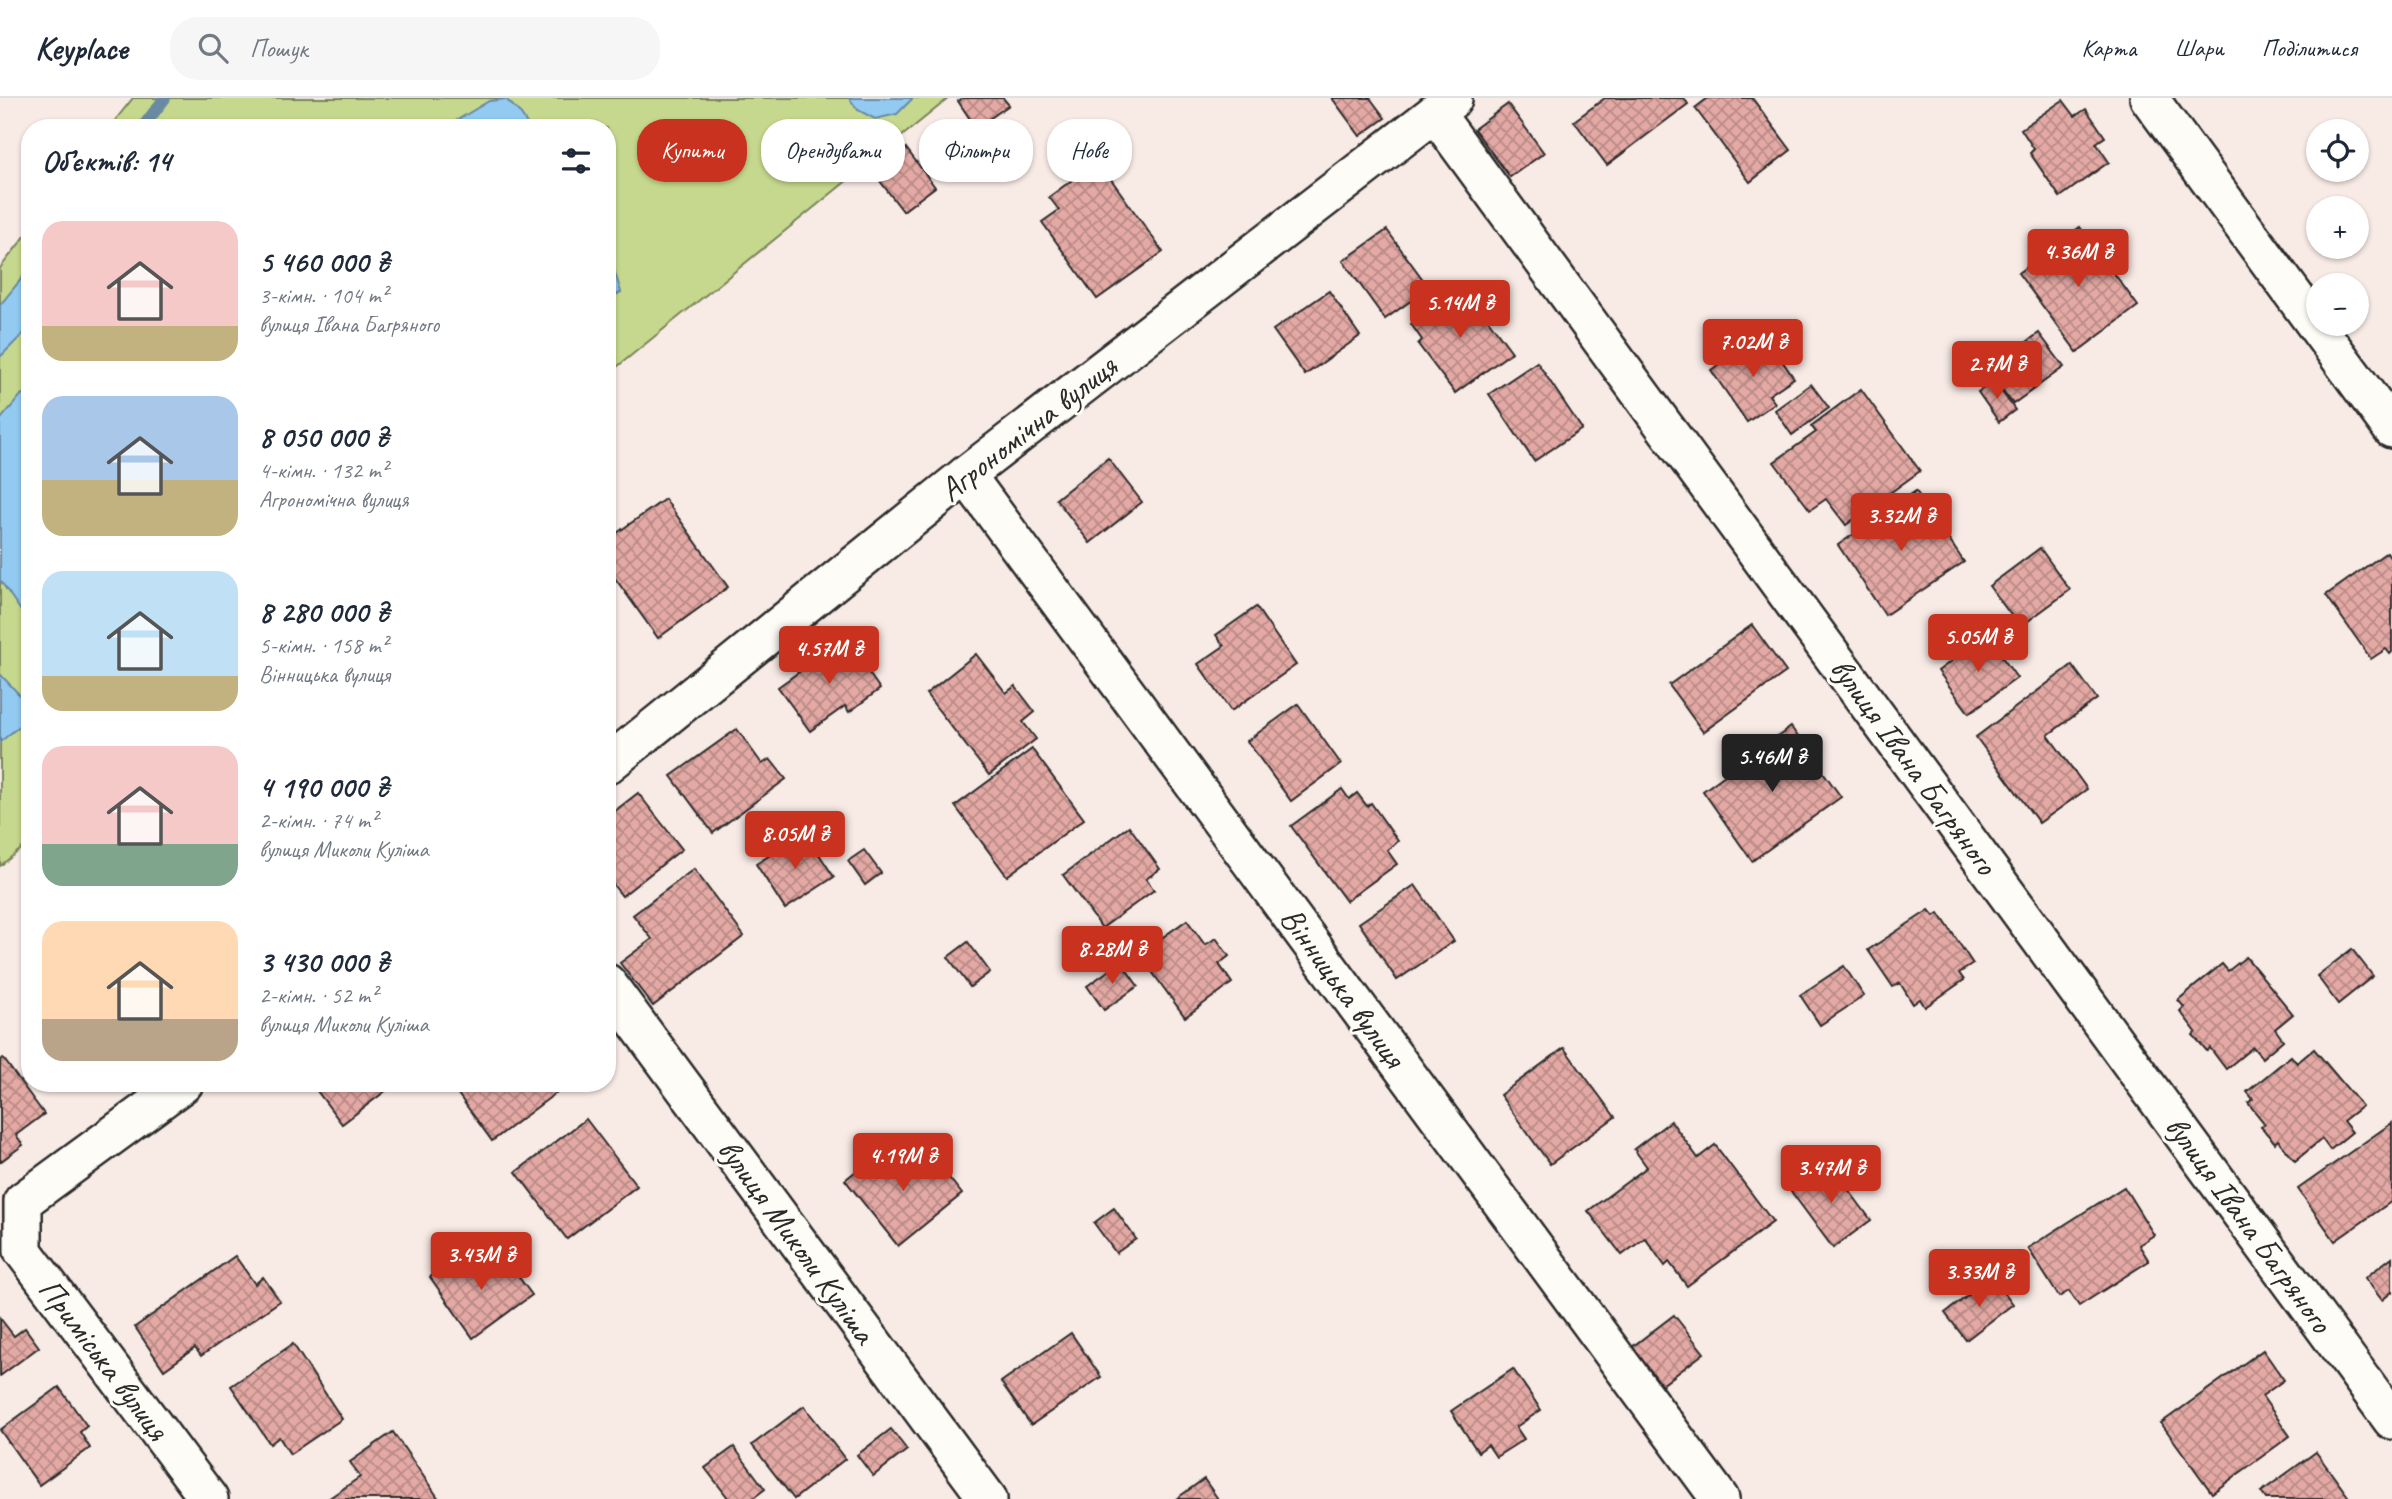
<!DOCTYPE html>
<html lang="uk">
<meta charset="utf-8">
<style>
:root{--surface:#fff;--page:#f6f6f7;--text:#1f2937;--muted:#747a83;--line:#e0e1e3;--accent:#c8321e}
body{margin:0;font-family:Caveat,sans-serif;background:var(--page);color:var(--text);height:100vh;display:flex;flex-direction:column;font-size:26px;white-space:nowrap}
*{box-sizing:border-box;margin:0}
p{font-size:23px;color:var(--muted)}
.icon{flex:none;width:38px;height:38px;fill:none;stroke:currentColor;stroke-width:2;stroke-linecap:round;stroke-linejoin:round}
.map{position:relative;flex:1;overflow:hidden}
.panel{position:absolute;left:21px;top:21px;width:595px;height:973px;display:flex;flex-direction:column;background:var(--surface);border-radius:28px;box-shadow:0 2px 5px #0004}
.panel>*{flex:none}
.guide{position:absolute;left:637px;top:21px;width:665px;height:63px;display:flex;gap:14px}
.fabs{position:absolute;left:2306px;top:21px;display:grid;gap:14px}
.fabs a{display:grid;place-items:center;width:63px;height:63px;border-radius:50%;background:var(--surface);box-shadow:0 2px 5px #0004;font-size:35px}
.price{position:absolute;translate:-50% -60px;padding:0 16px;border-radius:7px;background:var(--accent);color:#fff;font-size:23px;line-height:46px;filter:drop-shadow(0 2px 4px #0008)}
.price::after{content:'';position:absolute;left:50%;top:42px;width:21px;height:16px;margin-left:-10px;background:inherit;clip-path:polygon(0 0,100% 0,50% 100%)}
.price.selected{background:#222;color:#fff}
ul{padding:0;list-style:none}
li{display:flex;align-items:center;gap:21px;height:175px;padding:0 21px}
li span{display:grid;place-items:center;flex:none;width:196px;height:140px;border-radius:21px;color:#555}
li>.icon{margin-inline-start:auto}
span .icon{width:84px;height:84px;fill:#fffc;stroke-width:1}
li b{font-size:30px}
h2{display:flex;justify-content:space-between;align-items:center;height:84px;padding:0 21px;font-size:30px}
.pill{padding:0 24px;border-radius:28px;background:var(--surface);box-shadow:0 2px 5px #0004;font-size:24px;line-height:63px}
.pill.selected{background:var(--accent);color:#fff}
header{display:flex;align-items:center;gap:42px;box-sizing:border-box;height:98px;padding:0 35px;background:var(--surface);border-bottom:2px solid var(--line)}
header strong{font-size:33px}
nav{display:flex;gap:38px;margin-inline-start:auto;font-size:24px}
.search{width:490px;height:63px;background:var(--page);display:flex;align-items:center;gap:18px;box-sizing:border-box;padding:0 24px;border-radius:28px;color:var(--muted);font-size:26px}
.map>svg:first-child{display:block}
</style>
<header>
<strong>Keyplace</strong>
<div class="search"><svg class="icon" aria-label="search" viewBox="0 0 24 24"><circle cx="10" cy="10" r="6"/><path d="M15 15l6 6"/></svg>Пошук</div>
<nav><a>Карта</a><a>Шари</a><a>Поділитися</a></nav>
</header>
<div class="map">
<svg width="2392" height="1401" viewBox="0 0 2392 1401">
<defs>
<pattern id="building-cross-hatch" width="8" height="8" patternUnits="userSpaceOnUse" patternTransform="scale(1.75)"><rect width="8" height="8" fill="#e4a9a4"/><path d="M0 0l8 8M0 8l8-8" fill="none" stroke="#b98a86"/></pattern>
</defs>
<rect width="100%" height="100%" fill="#f8ebe6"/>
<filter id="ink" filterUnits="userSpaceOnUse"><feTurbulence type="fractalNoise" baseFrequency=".0143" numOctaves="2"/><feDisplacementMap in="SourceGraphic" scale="14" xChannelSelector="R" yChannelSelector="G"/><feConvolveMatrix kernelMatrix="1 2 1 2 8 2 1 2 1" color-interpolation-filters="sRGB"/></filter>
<g filter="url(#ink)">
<g fill="#c6d88d" stroke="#78825c" stroke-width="2">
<polygon points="133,0 949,0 607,277 607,30 109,30"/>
<polygon points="30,132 30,744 0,768 0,170"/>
</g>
<g fill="#93caf2" stroke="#698aa2" stroke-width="2">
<polygon points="849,0 913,0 897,16 875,21 858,12"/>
<polygon points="506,1 519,14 530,30 444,30 489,3"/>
<polygon points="607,149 621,194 607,202"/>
<polygon points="30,170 30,229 0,259 0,207"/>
<polygon points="22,296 30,297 30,526 0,482 0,322"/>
<polygon points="0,576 30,608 27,622 0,644"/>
</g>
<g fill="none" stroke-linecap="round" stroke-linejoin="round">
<polyline stroke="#698aa2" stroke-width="12" points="142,30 165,0"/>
</g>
<g fill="url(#building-cross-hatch)" stroke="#2b2b2b" stroke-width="2">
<polygon points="963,0 1003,0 1009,7 976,30 958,3"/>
<polygon points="1332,0 1370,0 1385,20 1360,38"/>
<polygon points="1605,0 1684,0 1688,6 1607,67 1574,23"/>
<polygon points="1708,0 1752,0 1791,52 1750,84 1695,10"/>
<polygon points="2063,2 2075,18 2086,11 2105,39 2096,45 2109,64 2060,99 2030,55 2034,51 2021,31"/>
<polygon points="1508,6 1544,55 1510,79 1474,31"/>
<polygon points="906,50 935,89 903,113 873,74"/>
<polygon points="1098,63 1163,154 1097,201 1042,124 1059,112 1049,99"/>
<polygon points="2080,129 2138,208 2077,254 2018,175"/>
<polygon points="1387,132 1429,190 1385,221 1343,163"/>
<polygon points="1463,188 1512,254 1455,295 1418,246 1422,242 1411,226"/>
<polygon points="1329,193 1360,238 1305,277 1273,232"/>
<polygon points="2039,235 2064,269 2013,306 1988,273"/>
<polygon points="1768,243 1794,280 1769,297 1775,305 1747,324 1711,272 1746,248 1751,255"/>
<polygon points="1537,264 1582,331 1534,363 1489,296"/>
<polygon points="1994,283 2015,312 1999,324 1978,294"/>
<polygon points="1811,286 1829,310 1792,337 1775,312"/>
<polygon points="1861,291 1920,373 1846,427 1826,401 1810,412 1774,364 1816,334 1811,328"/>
<polygon points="1108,360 1142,404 1090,445 1056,401"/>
<polygon points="1916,393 1964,464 1885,517 1838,447"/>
<polygon points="665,401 728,489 658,540 607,469 607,442"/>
<polygon points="2040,450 2070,492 2020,529 1989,488"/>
<polygon points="2387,454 2392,462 2392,554 2390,556 2386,551 2371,561 2326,497"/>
<polygon points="1256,509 1296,567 1231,613 1198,566 1224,548 1216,537"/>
<polygon points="1752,527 1786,574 1703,634 1669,587"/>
<polygon points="1986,537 2017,580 1969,615 1938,573"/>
<polygon points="845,541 880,591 849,614 845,608 810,633 778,589"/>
<polygon points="976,556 1006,595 1015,588 1035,614 1023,624 1036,641 989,677 926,596"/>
<polygon points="2072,567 2097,601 2048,637 2087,691 2039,725 1976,639"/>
<polygon points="1298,606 1341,666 1291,703 1247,643"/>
<polygon points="1791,629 1841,699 1752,763 1703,693"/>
<polygon points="737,631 762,666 770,661 786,681 713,735 671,678"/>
<polygon points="1032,651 1084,721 1007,778 955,708"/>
<polygon points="1342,691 1349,701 1357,695 1367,708 1371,705 1398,743 1387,752 1397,766 1346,803 1291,728"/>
<polygon points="638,695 682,751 622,798 607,779 607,719"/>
<polygon points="1129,728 1160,771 1146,781 1154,792 1102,830 1063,777"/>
<polygon points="805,735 834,779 785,811 756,766"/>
<polygon points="864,752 881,775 865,787 848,763"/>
<polygon points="694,771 744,838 653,908 620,865 652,841 633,817"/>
<polygon points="1415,787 1454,843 1397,882 1359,825"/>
<polygon points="1929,812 1934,818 1939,815 1973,866 1959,875 1964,882 1925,909 1920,901 1913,906 1900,885 1893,889 1868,852"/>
<polygon points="1187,822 1205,847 1216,840 1229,858 1219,866 1232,885 1185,919 1139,856"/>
<polygon points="968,844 990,874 970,889 948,859"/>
<polygon points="2352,851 2373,878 2338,906 2317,878"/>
<polygon points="2246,859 2293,916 2275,931 2283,942 2262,960 2253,949 2226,971 2210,950 2207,953 2193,937 2196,934 2180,913 2184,909 2178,902 2222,866 2228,873"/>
<polygon points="1121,864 1138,888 1104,912 1087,888"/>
<polygon points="1844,868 1864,898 1820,927 1800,897"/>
<polygon points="1564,950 1615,1019 1550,1066 1500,997"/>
<polygon points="2314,951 2362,1008 2343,1023 2352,1034 2330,1052 2322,1041 2295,1063 2278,1042 2275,1045 2261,1029 2265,1026 2248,1005 2253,1001 2247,994 2291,958 2297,965"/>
<polygon points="3,960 44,1016 16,1037 23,1047 0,1064 0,962"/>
<polygon points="311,985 396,985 342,1026"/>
<polygon points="450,985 567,985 568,986 492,1043"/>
<polygon points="586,1021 637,1088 567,1141 516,1074"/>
<polygon points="1671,1023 1698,1060 1715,1047 1773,1124 1687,1188 1669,1164 1665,1168 1645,1140 1622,1157 1588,1113 1647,1069 1634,1051"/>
<polygon points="2392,1025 2392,1103 2335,1143 2298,1091"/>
<polygon points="887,1048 908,1074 930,1056 962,1096 898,1148 845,1082"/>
<polygon points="1828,1064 1871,1122 1833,1150 1790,1092"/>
<polygon points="2124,1089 2154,1137 2139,1147 2149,1163 2079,1208 2069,1193 2059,1199 2028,1150"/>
<polygon points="1114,1110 1136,1141 1116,1155 1094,1125"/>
<polygon points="501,1155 532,1197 473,1240 430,1179 460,1157 473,1175"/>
<polygon points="235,1158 255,1186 263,1179 280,1203 201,1258 195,1250 164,1272 135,1229"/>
<polygon points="2392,1159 2392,1194 2382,1202 2365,1180"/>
<polygon points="1993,1179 2013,1206 1966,1242 1945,1215"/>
<polygon points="1674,1217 1704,1255 1662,1287 1632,1249"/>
<polygon points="0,1220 14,1238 25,1230 39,1249 0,1278"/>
<polygon points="1071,1235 1101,1279 1031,1327 1001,1284"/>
<polygon points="293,1246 342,1321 290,1356 279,1339 270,1346 231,1288"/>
<polygon points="2263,1252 2284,1282 2262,1298 2290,1338 2212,1395 2161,1325"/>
<polygon points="1513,1271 1541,1312 1516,1329 1524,1341 1496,1359 1488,1347 1478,1354 1451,1313"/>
<polygon points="59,1289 87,1328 80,1334 90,1350 39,1387 0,1332"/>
<polygon points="804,1308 845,1361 794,1401 752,1347"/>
<polygon points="891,1331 907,1352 873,1378 857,1357"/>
<polygon points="393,1334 439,1401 328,1401 360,1379 350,1364"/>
<polygon points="734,1349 765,1391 752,1401 729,1401 705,1370"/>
<polygon points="2316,1354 2350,1401 2266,1401 2261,1394"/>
<polygon points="1204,1381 1218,1401 1176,1401"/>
</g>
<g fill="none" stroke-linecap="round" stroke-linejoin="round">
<defs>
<g id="minor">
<polyline points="2149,0 2392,331"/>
<polyline points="1435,15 2392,1322"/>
<polyline points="966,377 1720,1401"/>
<polyline points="607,667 966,377 1453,1"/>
<polyline points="607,885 988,1401"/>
<polyline points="184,985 23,1103 23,1153 209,1401"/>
</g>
</defs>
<use href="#minor" stroke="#2b2b2b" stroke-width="42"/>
<use href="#minor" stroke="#fdfcf7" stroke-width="37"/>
</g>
</g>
<g text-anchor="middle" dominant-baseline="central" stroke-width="6" stroke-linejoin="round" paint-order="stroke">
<g font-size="33" fill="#2b2b2b" stroke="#fdfcf7">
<text transform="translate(1028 330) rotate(-38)">Агрономічна вулиця</text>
<text transform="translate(1914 668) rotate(54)">вулиця Івана Багряного</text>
<text transform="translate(1343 889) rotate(54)">Вінницька вулиця</text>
<text transform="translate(2249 1126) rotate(54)">вулиця Івана Багряного</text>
<text transform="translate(797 1143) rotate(54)">вулиця Миколи Куліша</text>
<text transform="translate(104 1261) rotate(53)">Приміська вулиця</text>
</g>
</g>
</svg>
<div class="fabs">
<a><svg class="icon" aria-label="locate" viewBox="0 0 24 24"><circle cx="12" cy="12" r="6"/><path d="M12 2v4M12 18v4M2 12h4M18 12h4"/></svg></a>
<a>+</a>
<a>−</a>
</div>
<b class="price" style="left:2078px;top:191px">4.36M ₴</b>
<b class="price" style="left:1460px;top:242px">5.14M ₴</b>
<b class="price" style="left:1753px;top:281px">7.02M ₴</b>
<b class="price" style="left:1997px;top:303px">2.7M ₴</b>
<b class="price" style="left:1901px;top:455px">3.32M ₴</b>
<b class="price" style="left:1978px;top:576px">5.05M ₴</b>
<b class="price" style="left:829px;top:588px">4.57M ₴</b>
<b class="price selected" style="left:1772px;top:696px">5.46M ₴</b>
<b class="price" style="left:795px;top:773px">8.05M ₴</b>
<b class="price" style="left:1112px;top:888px">8.28M ₴</b>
<b class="price" style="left:903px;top:1095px">4.19M ₴</b>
<b class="price" style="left:1831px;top:1107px">3.47M ₴</b>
<b class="price" style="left:481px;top:1194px">3.43M ₴</b>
<b class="price" style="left:1979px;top:1211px">3.33M ₴</b>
<div class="guide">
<a class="pill selected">Купити</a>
<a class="pill">Орендувати</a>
<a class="pill">Фільтри</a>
<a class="pill">Нове</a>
</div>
<section class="panel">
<h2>Об’єктів: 14<svg class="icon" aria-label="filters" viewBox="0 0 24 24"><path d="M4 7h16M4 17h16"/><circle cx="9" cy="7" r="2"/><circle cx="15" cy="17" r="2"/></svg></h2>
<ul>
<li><span style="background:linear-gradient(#f6c9c9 75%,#c2b280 0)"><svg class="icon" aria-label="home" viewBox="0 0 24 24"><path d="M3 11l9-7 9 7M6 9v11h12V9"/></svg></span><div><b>5 460 000 ₴</b><p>3-кімн. · 104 m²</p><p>вулиця Івана Багряного</p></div></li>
<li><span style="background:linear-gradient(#a9c7e8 60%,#c2b280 0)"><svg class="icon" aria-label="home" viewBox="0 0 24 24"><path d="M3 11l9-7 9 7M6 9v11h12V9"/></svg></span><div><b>8 050 000 ₴</b><p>4-кімн. · 132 m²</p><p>Агрономічна вулиця</p></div></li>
<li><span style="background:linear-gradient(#bfe0f5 75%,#c2b280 0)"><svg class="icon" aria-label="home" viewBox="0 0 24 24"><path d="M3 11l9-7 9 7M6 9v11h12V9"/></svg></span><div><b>8 280 000 ₴</b><p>5-кімн. · 158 m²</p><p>Вінницька вулиця</p></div></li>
<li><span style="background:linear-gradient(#f6c9c9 70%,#7fa58c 0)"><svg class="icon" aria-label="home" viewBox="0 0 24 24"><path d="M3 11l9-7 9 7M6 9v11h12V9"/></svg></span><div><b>4 190 000 ₴</b><p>2-кімн. · 74 m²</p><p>вулиця Миколи Куліша</p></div></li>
<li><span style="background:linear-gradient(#ffd9b3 70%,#b9a48a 0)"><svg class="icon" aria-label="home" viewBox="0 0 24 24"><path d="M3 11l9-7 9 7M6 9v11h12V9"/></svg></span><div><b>3 430 000 ₴</b><p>2-кімн. · 52 m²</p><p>вулиця Миколи Куліша</p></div></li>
</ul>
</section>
</div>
